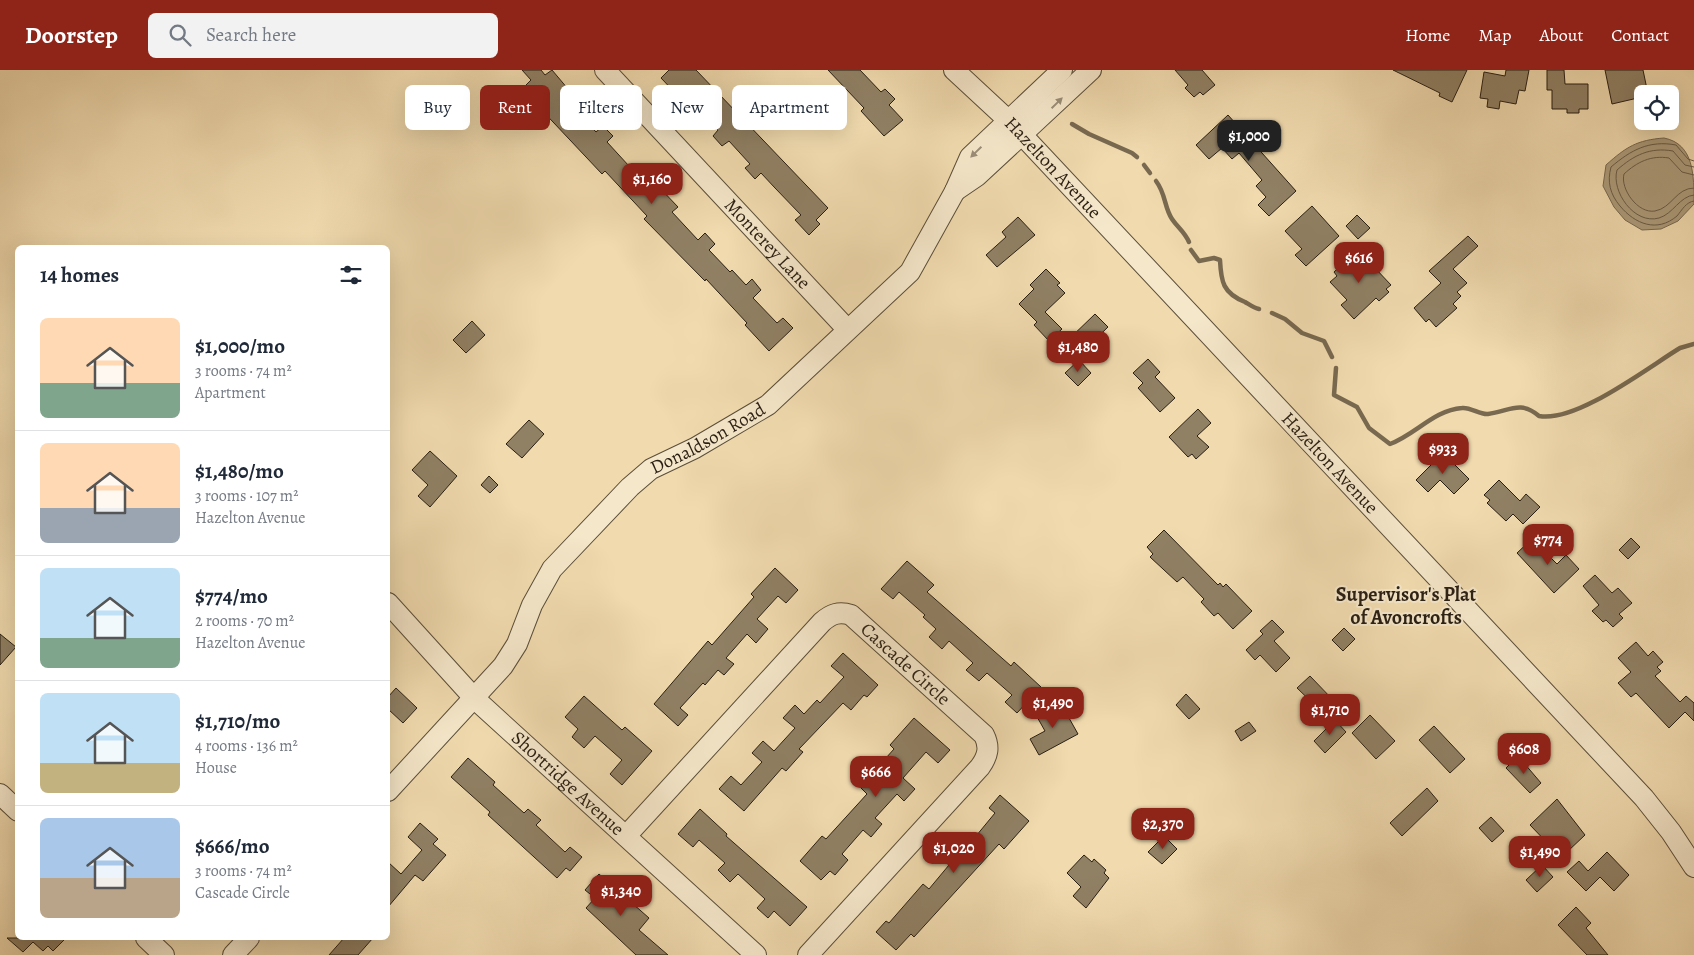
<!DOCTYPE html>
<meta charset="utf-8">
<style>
:root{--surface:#fff;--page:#f2f2f3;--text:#1f2937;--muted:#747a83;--line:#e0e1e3;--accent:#8f2418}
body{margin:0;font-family:Alegreya,serif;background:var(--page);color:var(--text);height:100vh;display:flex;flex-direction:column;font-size:19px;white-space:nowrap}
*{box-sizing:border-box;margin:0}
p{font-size:16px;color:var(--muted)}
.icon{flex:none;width:28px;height:28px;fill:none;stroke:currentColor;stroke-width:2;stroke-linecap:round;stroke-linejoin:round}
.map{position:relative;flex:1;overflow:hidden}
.panel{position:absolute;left:15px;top:175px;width:375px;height:695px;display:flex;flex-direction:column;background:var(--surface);border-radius:8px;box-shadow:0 5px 20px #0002}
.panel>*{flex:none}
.top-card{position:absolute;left:405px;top:15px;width:475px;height:45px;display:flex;gap:10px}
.tools{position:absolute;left:1634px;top:15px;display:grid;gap:10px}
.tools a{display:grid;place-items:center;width:45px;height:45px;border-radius:8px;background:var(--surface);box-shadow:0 5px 20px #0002;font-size:25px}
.price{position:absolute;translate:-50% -42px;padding:0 11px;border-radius:10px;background:var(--accent);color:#fff;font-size:16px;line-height:32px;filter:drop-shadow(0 1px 2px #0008)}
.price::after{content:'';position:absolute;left:50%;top:30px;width:15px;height:11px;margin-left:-8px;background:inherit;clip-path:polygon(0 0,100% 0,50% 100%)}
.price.active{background:#222;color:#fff}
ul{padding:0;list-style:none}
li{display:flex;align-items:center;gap:15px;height:125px;padding:0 25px}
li+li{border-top:1px solid var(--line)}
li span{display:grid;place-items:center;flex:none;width:140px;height:100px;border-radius:8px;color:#555}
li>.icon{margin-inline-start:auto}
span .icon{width:60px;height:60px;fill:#fffc;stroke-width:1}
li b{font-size:21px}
h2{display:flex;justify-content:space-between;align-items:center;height:60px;padding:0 25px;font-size:21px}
.pill{padding:0 18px;border-radius:8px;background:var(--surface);box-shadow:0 5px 20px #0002;font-size:18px;line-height:45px}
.pill.active{background:var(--accent);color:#fff}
header{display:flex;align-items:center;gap:30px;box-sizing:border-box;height:70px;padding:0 25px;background:var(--accent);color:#fff}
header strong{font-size:24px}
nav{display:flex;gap:28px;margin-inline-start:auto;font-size:18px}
.search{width:350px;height:45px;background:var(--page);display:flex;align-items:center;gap:12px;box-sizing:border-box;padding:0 18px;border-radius:8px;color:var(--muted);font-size:19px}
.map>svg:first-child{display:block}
</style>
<header>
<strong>Doorstep</strong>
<div class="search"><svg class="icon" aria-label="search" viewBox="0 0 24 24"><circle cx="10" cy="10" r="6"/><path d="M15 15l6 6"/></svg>Search here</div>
<nav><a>Home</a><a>Map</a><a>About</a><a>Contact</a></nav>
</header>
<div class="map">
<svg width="1694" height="885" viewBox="0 0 1694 885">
<rect width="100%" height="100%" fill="#f0daae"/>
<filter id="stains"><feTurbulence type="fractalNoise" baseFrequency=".004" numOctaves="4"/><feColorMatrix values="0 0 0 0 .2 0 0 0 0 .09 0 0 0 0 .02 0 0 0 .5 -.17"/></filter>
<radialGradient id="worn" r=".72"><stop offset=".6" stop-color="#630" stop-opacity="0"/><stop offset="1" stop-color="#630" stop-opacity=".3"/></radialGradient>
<path fill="#ac9a79" stroke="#786950" d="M 1664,68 C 1694,74 1694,105 1694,134 L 1678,151 L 1661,159 L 1642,160 L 1625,150 L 1614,137 L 1603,116 L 1606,95 C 1626,77 1637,70 1664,68 Z"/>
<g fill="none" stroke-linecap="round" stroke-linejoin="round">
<g stroke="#6a5c46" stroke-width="1">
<path d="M 1694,91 L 1688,89 L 1676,75 C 1649,70 1631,80 1611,97 C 1607,112 1610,124 1620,136 C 1635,154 1657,163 1677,146 C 1682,140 1686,132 1694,131"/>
<path d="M 1694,97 L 1685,95 L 1673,81 C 1650,77 1634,85 1617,100 C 1611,121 1634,155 1659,148 C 1673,144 1680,126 1694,125"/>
<path d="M 1694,105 L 1682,102 L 1669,88 C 1651,85 1637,92 1624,104 C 1620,119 1638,144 1655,141 C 1672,138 1676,118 1694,118"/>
</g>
<g stroke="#786950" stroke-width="4.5">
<polyline points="1072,54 1089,64 1132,83 1137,87"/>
<polyline points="1144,95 1150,103"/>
<path d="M 1156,111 C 1166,124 1164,137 1172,149 C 1178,158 1184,161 1189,172"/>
<path d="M 1191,180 L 1199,191 L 1214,188 L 1220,190 C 1221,212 1223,223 1245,232 C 1250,235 1254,238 1259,239"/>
<polyline points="1272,243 1285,249 1302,263 1324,271 1332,287"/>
<path d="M 1336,298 L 1334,325 L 1357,337 L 1369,358 L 1390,374 C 1415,365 1434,340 1462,338 C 1471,337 1480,345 1488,344 C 1510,341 1520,330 1539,346 C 1576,353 1647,298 1680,278 L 1694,274"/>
</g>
</g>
<g fill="#908064" stroke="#291f13">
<polygon points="522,0 541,0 545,5 552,0 579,32 573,37 596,62 603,56 613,66 607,72 629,96 632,94 646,108 652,103 661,113 658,116 678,137 672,142 698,170 705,163 715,174 709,180 730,202 732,200 746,215 752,209 761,220 753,228 777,253 783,248 793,258 769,281 745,255 747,253 706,209 705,211 644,149 647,146 605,101 602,104 537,35 534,38 524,27 530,21 525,16 531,10"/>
<polygon points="669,0 696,0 828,138 816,150 820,154 809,165 795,150 801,145 775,118 761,103 755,109 745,98 750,94 729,71 722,76 713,66 718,60 694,34 688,40 678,29 680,28 661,8"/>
<polygon points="828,0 860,0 881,22 885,19 895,29 889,35 903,50 884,66 861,41 864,38"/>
<polygon points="1175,0 1202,0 1215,15 1203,25 1200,22 1194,27 1185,18 1188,15"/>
<polygon points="1393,0 1467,0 1452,32 1439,26 1440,23"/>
<polygon points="1506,0 1529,0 1525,21 1519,20 1516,34 1500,31 1499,39 1487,37 1488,29 1480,28 1484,2 1505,6"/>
<polygon points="1547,0 1564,0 1565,14 1588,14 1588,39 1579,39 1579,43 1567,43 1567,39 1552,39 1552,20 1547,20"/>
<polygon points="1605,0 1643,0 1648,24 1642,24 1642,27 1612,34"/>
<polygon points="1228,45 1296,121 1269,146 1258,135 1266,127 1256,116 1262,110 1239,83 1232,89 1222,78 1209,89 1196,75"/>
<polygon points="1312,136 1339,166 1306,196 1295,185 1302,179 1285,161"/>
<polygon points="1357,145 1370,158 1358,169 1346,156"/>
<polygon points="1018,147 1035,165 997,197 986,185 1006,167 1002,162"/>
<polygon points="1468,166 1478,176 1453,199 1467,213 1457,222 1461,226 1453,234 1457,238 1436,257 1429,249 1426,252 1414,238 1441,213 1429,201"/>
<polygon points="1358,180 1391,215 1386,219 1389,222 1379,231 1376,228 1354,249 1341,235 1347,230 1330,212 1337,206 1334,202"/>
<polygon points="1046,199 1060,213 1057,215 1065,223 1045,242 1062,259 1049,271 1034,255 1037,252 1019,234 1034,219 1030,215"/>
<polygon points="1095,244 1108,257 1080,284 1067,271"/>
<polygon points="472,251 485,265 466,283 453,270"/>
<polygon points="1148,289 1160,302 1155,307 1175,328 1160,342 1138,318 1143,313 1133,303"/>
<polygon points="1079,290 1091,303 1078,316 1065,303"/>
<polygon points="1198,339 1211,353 1197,366 1209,377 1196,389 1192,384 1188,387 1169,367"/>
<polygon points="529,350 544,364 522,388 506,374"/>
<polygon points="430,381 457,406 430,437 418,426 428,415 412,400"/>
<polygon points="1443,383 1469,409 1454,424 1440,410 1428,422 1416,410"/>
<polygon points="489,406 498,415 490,423 481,415"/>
<polygon points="1499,410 1520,431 1526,424 1540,437 1523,454 1513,444 1506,451 1487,433 1490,430 1484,425"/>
<polygon points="1164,460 1218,515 1220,513 1223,517 1226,514 1252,541 1233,559 1218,543 1214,546 1201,532 1204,529 1183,507 1177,512 1150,487 1153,484 1147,477"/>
<polygon points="1631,468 1640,477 1628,489 1619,480"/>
<polygon points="1532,469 1557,494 1566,485 1579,499 1554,523 1517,483"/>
<polygon points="907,491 934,515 927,522 1011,596 1014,592 1041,617 1017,643 1005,632 1012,625 987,603 979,611 966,600 973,593 949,571 942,579 929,567 936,559 923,547 925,545 899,522 893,529 881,519"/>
<polygon points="775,498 798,520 786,533 778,526 757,549 768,559 756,573 747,564 726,588 734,594 724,605 718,600 705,615 703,613 680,638 688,645 678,656 654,634 708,571 712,575 754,527 751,524"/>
<polygon points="1595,505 1612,523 1618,518 1632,533 1619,544 1623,548 1613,557 1606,550 1603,552 1592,541 1599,535 1583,516"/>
<polygon points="1272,550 1284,562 1274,571 1290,588 1276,602 1260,585 1255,590 1246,580 1263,564 1260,561"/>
<polygon points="1344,558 1355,569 1343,581 1332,570"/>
<polygon points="0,564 16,577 0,595"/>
<polygon points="1636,572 1648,586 1653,581 1663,592 1657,597 1661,601 1655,606 1680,632 1686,626 1694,633 1694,651 1685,642 1669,658 1636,623 1631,627 1618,613 1631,602 1618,588"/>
<polygon points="843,583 878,615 867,627 864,625 851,640 843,633 799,679 803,682 786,701 782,698 744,741 719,719 731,706 741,715 762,692 752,683 763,671 774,681 795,658 783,648 795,635 804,644 817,630 820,633 844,607 831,596"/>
<polygon points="1310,606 1334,631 1322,642 1297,618"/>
<polygon points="396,618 417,638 403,653 388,639 388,627"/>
<polygon points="1186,624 1200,639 1189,649 1176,635"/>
<polygon points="584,626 622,660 625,657 652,681 622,715 610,704 622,690 595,666 584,678 572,667 578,659 565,647"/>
<polygon points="1060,632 1078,664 1039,685 1030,669 1045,661 1036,645"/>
<polygon points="1370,645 1395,671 1376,689 1352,663"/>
<polygon points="914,648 950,680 938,693 926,682 903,708 915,719 904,731 897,724 875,748 882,754 871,767 863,760 842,784 848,790 835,805 830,801 821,810 800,791 822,766 826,769 867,724 860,717 894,679 890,675"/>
<polygon points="1335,650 1346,662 1325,683 1314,671"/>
<polygon points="1249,652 1256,661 1241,671 1235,661"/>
<polygon points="1434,656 1465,689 1450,703 1419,670"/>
<polygon points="1518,686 1541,713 1530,723 1506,698"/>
<polygon points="468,688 495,712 493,715 524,743 528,739 541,750 536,755 565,782 570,777 582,787 570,801 566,798 557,808 488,745 490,742 451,707"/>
<polygon points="1427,718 1438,731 1402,766 1390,753"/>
<polygon points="1000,725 1029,751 1004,779 999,774 914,867 911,864 896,880 876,862 886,851 889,853 923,814 929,819 949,795 942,789 954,776 962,783 995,743 989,738"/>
<polygon points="1557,729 1585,765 1567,782 1559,774 1554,780 1530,755"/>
<polygon points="700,739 727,764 726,766 807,837 790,856 774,841 768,848 757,838 765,829 738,804 730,812 718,800 725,793 699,770 693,777 678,764"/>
<polygon points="1491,747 1504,761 1492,772 1479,758"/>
<polygon points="420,753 438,769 433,774 446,785 423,811 415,805 388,837 388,792 401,804 422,780 408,767"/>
<polygon points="1164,766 1177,779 1162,794 1148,782"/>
<polygon points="1607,782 1629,805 1614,821 1600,807 1586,821 1567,802 1579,791 1588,801"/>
<polygon points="1084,785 1092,792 1094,789 1106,800 1104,803 1109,808 1086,838 1073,826 1081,817 1067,803"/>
<polygon points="1542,795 1553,807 1537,822 1526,810"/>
<polygon points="599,804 649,848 639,860 668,885 636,885 586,838 595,828 585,820"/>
<polygon points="1576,837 1591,853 1586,858 1608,885 1587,885 1558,855"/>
<polygon points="7,868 66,868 53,881 48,876 43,881 33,872 23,882"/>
<polygon points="344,868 373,868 358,885 329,885"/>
</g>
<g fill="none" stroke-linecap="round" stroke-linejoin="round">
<defs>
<g id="minor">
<path id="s1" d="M 605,0 L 847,259"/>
<path id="s2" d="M 954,0 L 1009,51 L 1644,728 L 1671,762 L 1694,797"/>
<polyline points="955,121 977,106 1091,0"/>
<path id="s3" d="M 388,533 L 475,629 L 756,885"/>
<path id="s4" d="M 388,721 L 503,596 L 517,574 L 532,535 L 552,499 L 630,417 L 651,399 L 695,378 L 768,335 L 910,202 L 955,121 L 970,87 L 1062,0"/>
<polyline points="0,724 18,741"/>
<path id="s5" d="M 626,766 L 822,552 C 831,544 839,541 851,545 L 984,665 C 990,677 988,686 980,697 L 808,885"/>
<polyline points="146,868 164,885"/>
<polyline points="233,885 249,868"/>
</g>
</defs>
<use href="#minor" stroke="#5b4e3a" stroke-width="22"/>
<use href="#minor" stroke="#f5e7ca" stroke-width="20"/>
</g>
<defs><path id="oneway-solid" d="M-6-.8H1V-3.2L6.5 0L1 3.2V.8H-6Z" transform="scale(1.25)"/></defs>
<g fill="#998d78">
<use href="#oneway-solid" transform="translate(1057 33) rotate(-44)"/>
<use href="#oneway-solid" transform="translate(976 82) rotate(136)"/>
</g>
<g text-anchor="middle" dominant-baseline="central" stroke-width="4" stroke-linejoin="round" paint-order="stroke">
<g font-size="19" fill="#291f13" stroke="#f5e7ca">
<text stroke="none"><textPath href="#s2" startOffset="139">Hazelton Avenue</textPath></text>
<text stroke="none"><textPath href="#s1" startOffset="238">Monterey Lane</textPath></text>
<text stroke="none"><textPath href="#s4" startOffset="484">Donaldson Road</textPath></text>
<text stroke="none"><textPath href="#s2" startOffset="544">Hazelton Avenue</textPath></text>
<text stroke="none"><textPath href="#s5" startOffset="395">Cascade Circle</textPath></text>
<text stroke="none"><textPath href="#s3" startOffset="255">Shortridge Avenue</textPath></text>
</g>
<g font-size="20" font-weight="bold" fill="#291f13" stroke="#f5e7ca">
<text x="1406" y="524">Supervisor's Plat<tspan x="1406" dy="23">of Avoncrofts</tspan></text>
</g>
</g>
<rect width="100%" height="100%" filter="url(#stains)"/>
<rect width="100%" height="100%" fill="url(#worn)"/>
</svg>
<div class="tools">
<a><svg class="icon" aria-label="locate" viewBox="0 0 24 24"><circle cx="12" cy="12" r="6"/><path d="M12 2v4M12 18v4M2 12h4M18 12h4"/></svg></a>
</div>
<b class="price active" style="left:1249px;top:92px">$1,000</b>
<b class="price" style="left:652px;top:135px">$1,160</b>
<b class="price" style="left:1359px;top:214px">$616</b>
<b class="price" style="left:1078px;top:303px">$1,480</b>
<b class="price" style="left:1443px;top:405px">$933</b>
<b class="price" style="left:1548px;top:496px">$774</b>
<b class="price" style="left:1053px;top:659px">$1,490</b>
<b class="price" style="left:1330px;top:666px">$1,710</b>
<b class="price" style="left:1524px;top:705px">$608</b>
<b class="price" style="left:876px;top:728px">$666</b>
<b class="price" style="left:1163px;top:780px">$2,370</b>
<b class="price" style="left:954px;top:804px">$1,020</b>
<b class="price" style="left:1540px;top:808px">$1,490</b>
<b class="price" style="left:621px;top:847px">$1,340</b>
<div class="top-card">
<a class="pill">Buy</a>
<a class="pill active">Rent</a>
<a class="pill">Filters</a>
<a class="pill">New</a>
<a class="pill">Apartment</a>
</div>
<section class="panel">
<h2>14 homes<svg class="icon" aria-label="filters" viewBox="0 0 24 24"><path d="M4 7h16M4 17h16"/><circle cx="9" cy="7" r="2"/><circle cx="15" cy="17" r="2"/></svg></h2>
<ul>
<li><span style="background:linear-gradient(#ffd9b3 65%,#7fa58c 0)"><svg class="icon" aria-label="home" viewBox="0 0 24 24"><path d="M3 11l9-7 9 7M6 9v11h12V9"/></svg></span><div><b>$1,000/mo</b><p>3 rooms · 74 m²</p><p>Apartment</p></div></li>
<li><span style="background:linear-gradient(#ffd9b3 65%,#9aa5b1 0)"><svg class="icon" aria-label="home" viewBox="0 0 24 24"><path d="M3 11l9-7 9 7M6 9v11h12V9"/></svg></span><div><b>$1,480/mo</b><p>3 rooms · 107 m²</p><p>Hazelton Avenue</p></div></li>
<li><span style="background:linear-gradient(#bfe0f5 70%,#7fa58c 0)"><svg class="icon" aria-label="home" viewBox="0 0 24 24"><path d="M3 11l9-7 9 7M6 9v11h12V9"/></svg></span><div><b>$774/mo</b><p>2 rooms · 70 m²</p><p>Hazelton Avenue</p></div></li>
<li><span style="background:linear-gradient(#bfe0f5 70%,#c2b280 0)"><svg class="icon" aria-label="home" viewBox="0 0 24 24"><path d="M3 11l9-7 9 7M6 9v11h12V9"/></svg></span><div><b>$1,710/mo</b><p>4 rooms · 136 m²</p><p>House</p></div></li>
<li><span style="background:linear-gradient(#a9c7e8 60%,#b9a48a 0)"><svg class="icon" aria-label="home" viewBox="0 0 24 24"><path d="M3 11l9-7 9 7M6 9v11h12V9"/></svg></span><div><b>$666/mo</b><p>3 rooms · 74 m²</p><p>Cascade Circle</p></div></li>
</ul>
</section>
</div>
